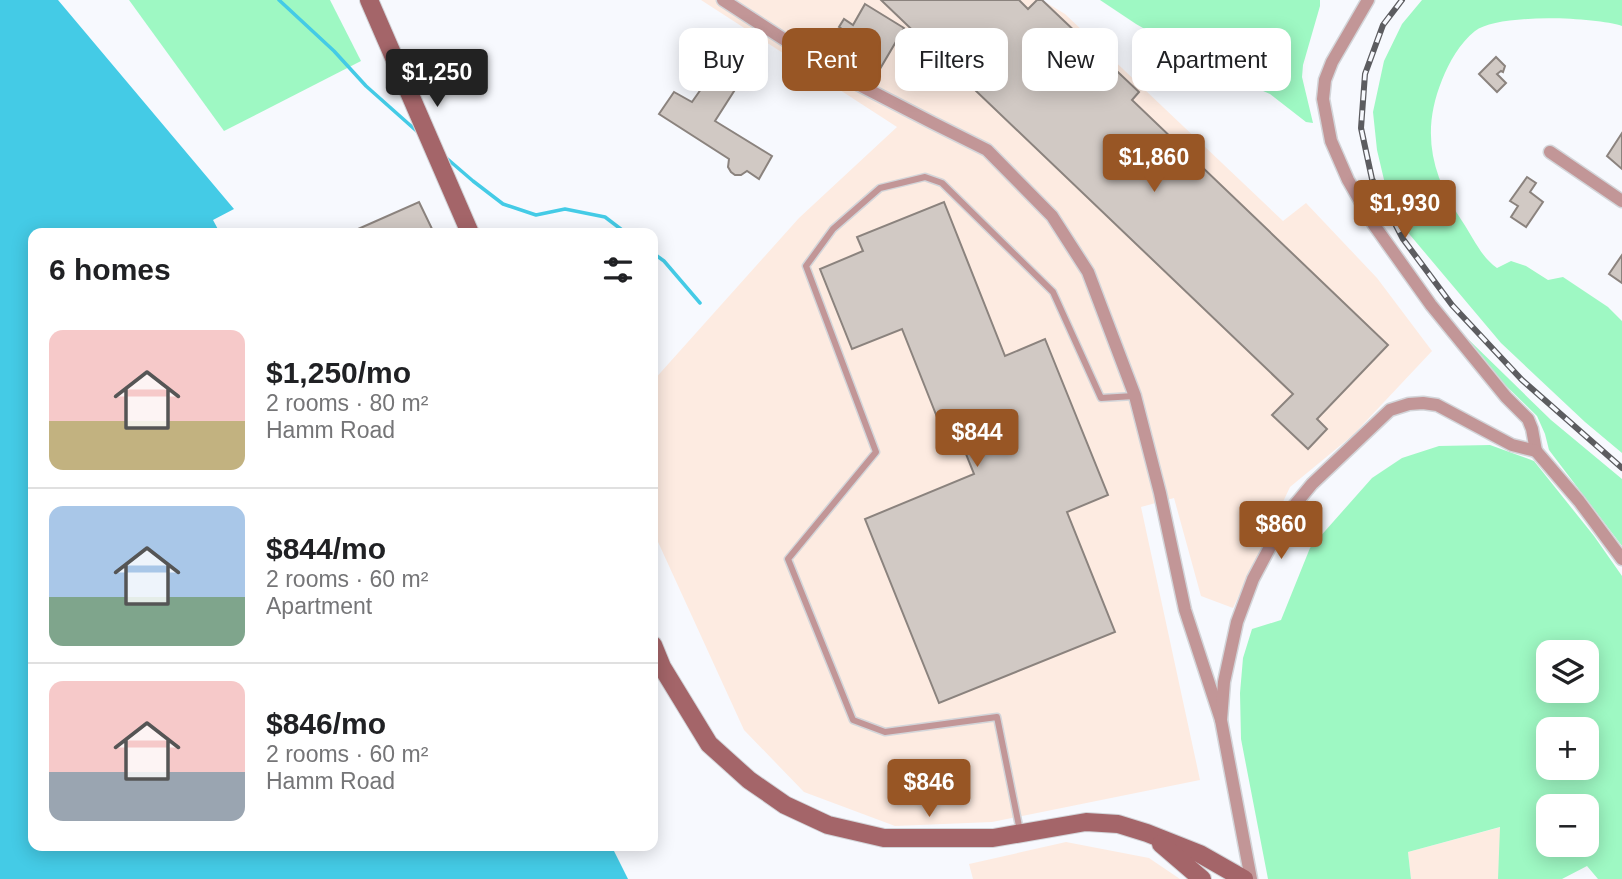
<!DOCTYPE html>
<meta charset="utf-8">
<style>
:root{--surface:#fff;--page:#f2f2f2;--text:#202124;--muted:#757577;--line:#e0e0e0;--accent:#985625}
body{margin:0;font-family:Helvetica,sans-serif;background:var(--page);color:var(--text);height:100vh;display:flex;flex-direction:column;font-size:26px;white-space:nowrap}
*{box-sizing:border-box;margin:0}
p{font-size:23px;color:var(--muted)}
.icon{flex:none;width:38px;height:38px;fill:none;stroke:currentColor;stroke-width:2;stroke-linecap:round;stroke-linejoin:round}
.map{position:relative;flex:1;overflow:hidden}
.drawer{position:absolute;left:28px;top:228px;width:630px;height:623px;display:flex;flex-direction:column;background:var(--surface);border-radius:14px;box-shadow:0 4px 18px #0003}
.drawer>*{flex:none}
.guide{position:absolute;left:679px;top:28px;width:665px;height:63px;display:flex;gap:14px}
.fabs{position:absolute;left:1536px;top:640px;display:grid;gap:14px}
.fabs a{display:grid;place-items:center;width:63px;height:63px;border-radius:14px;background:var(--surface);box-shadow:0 4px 18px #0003;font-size:35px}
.price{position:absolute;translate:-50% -60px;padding:0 16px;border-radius:7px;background:var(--accent);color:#fff;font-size:23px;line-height:46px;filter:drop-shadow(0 2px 4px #0008)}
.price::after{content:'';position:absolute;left:50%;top:42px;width:21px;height:16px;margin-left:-10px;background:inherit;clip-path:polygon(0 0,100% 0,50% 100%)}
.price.selected{background:#222;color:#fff}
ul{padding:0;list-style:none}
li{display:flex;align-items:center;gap:21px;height:175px;padding:0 21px}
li+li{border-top:2px solid var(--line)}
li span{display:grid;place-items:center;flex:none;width:196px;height:140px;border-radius:14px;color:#555}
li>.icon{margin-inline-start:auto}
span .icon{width:84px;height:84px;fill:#fffc;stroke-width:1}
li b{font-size:30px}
h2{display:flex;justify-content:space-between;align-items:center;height:84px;padding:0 21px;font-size:30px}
.pill{padding:0 24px;border-radius:14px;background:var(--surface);box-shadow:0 4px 18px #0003;font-size:24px;line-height:63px}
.pill.selected{background:var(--accent);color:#fff}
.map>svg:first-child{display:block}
</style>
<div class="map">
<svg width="1622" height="879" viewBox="0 0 1622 879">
<rect width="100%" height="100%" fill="#f7f9fe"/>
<g fill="#fdebe1">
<polygon points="701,0 1042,0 1065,14 1283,221 1306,203 1377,278 1432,351 1353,435 1290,487 1233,608 1201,596 1174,498 1141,507 1200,780 992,822 895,826 804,792 744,730 653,531 653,381 799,218 897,127"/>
<polygon points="1501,827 1499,879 1411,879 1408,852"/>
<polygon points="1066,842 1149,858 1180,879 973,879 969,864"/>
</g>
<g fill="#9ef8c3" fill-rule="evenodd">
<polygon points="129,0 330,0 361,61 224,131"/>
<polygon points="1100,0 1320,0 1320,6 1303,65 1302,77 1313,123 1306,122 1270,94 1254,87 1181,50 1136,24"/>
<path d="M 1422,0 L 1622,0 L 1622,26 C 1594,17 1498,13 1475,31 C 1460,43 1449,62 1442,80 C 1421,132 1431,175 1462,221 C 1473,237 1481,257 1497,268 L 1511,261 L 1526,266 L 1548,280 L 1563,277 L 1608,307 L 1622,321 L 1622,453 L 1585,422 L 1501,343 L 1405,229 L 1385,184 L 1377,150 L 1373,112 L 1384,61 L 1402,24 Z"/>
<polygon points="1468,339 1551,420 1622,479 1622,546 1549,450 1545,434 1537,416 1494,374"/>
<path d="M 1490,445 L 1534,461 L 1594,536 L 1622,576 L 1622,879 L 1598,879 L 1587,866 L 1562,879 L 1498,879 L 1500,827 L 1408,852 L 1411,879 L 1268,879 L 1241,739 L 1240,693 L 1243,658 L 1252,629 L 1281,620 L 1310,548 L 1372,478 L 1402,458 L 1439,446 ZM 1549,653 L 1587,653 L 1587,691 L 1549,691 ZM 1549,730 L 1587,730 L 1587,768 L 1549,768 ZM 1549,807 L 1587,807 L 1587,845 L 1549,845 Z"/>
</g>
<polygon fill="#44cbe6" points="0,0 58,0 234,209 213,220 220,233 33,233 33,845 611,845 628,879 0,879"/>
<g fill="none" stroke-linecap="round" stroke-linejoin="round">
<g stroke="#44cbe6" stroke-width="3.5">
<polyline points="279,0 334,51 366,86 420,134"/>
<polyline points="444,156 473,181 503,204 536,215 565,209 605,217 626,233"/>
<polyline points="653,253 664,261 700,303"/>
</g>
</g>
<g fill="#d1c9c4" stroke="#8b837e" stroke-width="2">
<polygon points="881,0 1019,0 1028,9 1037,0 1042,0 1139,92 1132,100 1388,345 1317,419 1327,429 1308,449 1272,415 1293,394"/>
<polygon points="865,4 904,28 874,79 834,54 847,32 839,27 844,19 853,25"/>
<polygon points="729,49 752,63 715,121 772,156 759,179 747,171 741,175 735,175 731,172 728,167 729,159 659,114 674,92 692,102"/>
<polygon points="1496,57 1505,66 1503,72 1501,71 1497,74 1506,83 1497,92 1479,74"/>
<polygon points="1622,133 1622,169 1607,156"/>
<polygon points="1527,177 1536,183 1530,192 1543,202 1526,227 1511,217 1518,206 1510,201"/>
<polygon points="419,202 434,233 349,233"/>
<polygon points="944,202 1005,356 1045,339 1108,495 1067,512 1115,632 939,703 865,519 974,474 949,412 937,417 902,329 852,349 820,269 863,251 857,237"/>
<polygon points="1622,255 1622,283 1609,274"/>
</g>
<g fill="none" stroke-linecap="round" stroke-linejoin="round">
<defs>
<polyline id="service" points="1020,831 997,717 885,732 853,720 788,559 876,452 806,266 833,229 880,188 925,177 942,183 1053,292 1101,398 1134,396"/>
<g id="minor">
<polyline points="723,0 836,73 933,123 987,150 1052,216 1088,272 1135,396 1160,493 1185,610 1221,720"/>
<polyline points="1368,0 1332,62 1325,80 1323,99 1331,141 1348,180 1374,225 1431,305 1506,397 1528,419 1532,429 1536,451"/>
<polyline points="1550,152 1622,201"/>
<polyline points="1536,451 1579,501 1622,559"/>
<polyline points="1251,879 1221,720 1224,682 1237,622 1253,579 1288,513 1312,484 1390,410 1409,404 1423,403 1437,405 1512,445 1536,451"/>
</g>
<g id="secondary">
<polyline points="369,0 470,233"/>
<polyline points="653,645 662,667 709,744 749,780 785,805 828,825 884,838 993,838 1086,822 1118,824 1147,833 1200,854 1244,879"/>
<polyline points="1161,844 1202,879"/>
</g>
</defs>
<use href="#service" stroke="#d3d5d9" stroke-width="9"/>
<use href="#minor" stroke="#d3d5d9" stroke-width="15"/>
<use href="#secondary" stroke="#d3d5d9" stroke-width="20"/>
<use href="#service" stroke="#c29697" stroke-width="6"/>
<use href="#minor" stroke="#c29697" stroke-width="12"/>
<use href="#secondary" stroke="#a46569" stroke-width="18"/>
<defs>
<polyline id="rail" points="1402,0 1383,25 1365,74 1361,128 1372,179 1403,239 1452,305 1522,380 1622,468"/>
</defs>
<use href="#rail" stroke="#5c5c60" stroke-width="6"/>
<use href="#rail" stroke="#f7f9fe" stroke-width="3.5" stroke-dasharray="10" stroke-linecap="butt"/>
</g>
</svg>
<div class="fabs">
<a><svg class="icon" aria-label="layers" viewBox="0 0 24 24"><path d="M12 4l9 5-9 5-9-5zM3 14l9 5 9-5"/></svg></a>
<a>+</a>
<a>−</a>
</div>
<b class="price selected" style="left:437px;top:109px">$1,250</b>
<b class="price" style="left:1154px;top:194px">$1,860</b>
<b class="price" style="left:1405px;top:240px">$1,930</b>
<b class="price" style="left:977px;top:469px">$844</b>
<b class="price" style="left:1281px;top:561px">$860</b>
<b class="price" style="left:929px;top:819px">$846</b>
<div class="guide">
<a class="pill">Buy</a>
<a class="pill selected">Rent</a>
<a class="pill">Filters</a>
<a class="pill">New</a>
<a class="pill">Apartment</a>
</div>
<section class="drawer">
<h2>6 homes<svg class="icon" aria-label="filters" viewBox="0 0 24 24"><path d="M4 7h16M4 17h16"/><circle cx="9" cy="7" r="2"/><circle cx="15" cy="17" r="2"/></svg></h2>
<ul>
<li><span style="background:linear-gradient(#f6c9c9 65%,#c2b280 0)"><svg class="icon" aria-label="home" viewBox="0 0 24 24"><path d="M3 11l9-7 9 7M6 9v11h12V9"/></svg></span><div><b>$1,250/mo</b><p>2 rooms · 80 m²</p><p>Hamm Road</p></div></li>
<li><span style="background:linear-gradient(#a9c7e8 65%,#7fa58c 0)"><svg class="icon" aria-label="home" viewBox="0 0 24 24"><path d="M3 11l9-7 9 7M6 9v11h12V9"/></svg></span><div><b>$844/mo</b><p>2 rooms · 60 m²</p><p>Apartment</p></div></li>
<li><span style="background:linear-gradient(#f6c9c9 65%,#9aa5b1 0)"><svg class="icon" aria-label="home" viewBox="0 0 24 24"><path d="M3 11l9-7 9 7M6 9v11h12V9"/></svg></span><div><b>$846/mo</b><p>2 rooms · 60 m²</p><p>Hamm Road</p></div></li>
</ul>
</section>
</div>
